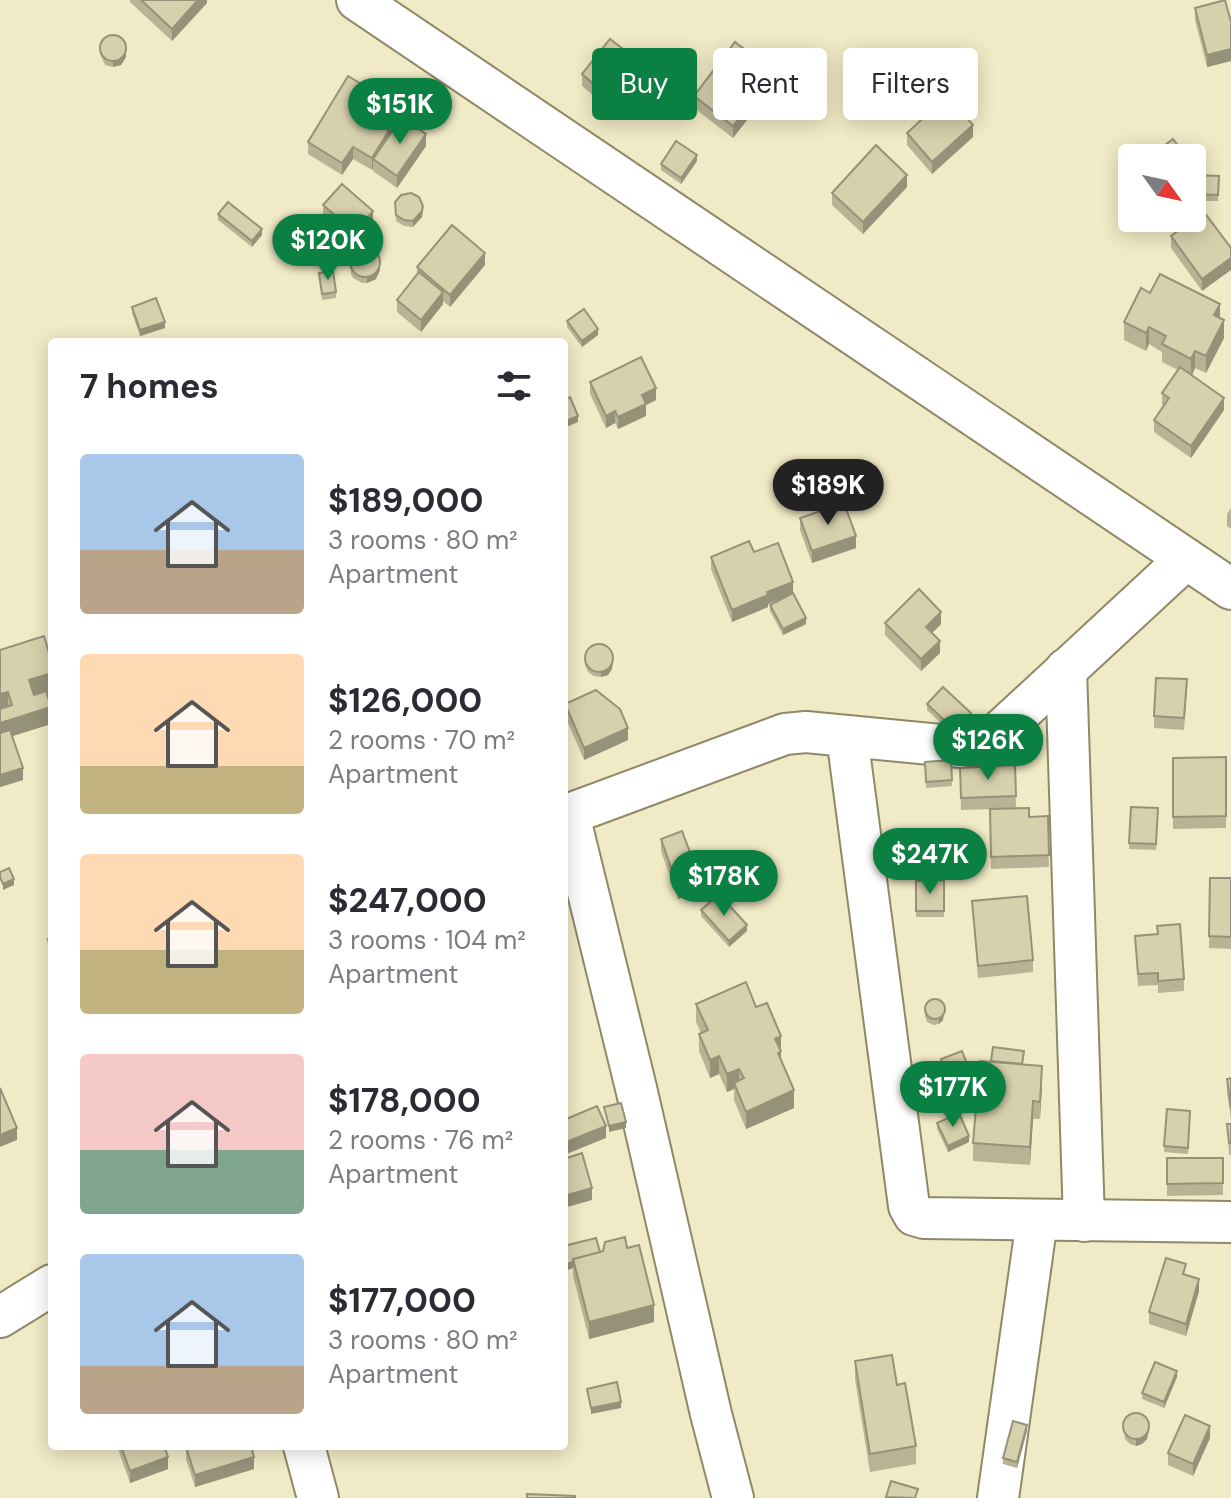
<!DOCTYPE html>
<meta charset="utf-8">
<style>
:root{--surface:#fff;--page:#f7f7f7;--text:#2b2b33;--muted:#7c7c81;--accent:#0b8043}
body{margin:0;font-family:"DM Sans",sans-serif;background:var(--page);color:var(--text);height:100vh;display:flex;flex-direction:column;font-size:30px;white-space:nowrap}
*{box-sizing:border-box;margin:0}
p{font-size:26px;color:var(--muted)}
.icon{flex:none;width:44px;height:44px;fill:none;stroke:currentColor;stroke-width:2;stroke-linecap:round;stroke-linejoin:round}
.map{position:relative;flex:1;overflow:hidden}
.panel{position:absolute;left:48px;top:338px;width:520px;height:1112px;display:flex;flex-direction:column;background:var(--surface);border-radius:8px;box-shadow:0 4px 20px #0003}
.panel>*{flex:none}
.top-card{position:absolute;left:592px;top:48px;width:518px;height:72px;display:flex;gap:16px}
.needle{width:52px;rotate:123deg}
.tools{position:absolute;left:1118px;top:144px;display:grid;gap:16px}
.tools a{display:grid;place-items:center;width:88px;height:88px;border-radius:8px;background:var(--surface);box-shadow:0 4px 20px #0003;font-size:40px}
.price{position:absolute;translate:-50% -68px;padding:0 18px;border-radius:28px;background:var(--accent);color:#fff;font-size:26px;line-height:52px;filter:drop-shadow(0 2px 4px #0008)}
.price::after{content:'';position:absolute;left:50%;top:48px;width:24px;height:18px;margin-left:-12px;background:inherit;clip-path:polygon(0 0,100% 0,50% 100%)}
.price.on{background:#222;color:#fff}
ul{padding:0;list-style:none}
li{display:flex;align-items:center;gap:24px;height:200px;padding:0 32px}
li span{display:grid;place-items:center;flex:none;width:224px;height:160px;border-radius:8px;color:#555}
li>.icon{margin-inline-start:auto}
span .icon{width:96px;height:96px;fill:#fffc;stroke-width:1}
li b{font-size:34px}
h2{display:flex;justify-content:space-between;align-items:center;height:96px;padding:0 32px;font-size:34px}
.chip{padding:0 28px;border-radius:8px;background:var(--surface);box-shadow:0 4px 20px #0003;font-size:28px;line-height:72px}
.chip.on{background:var(--accent);color:#fff}
.map>svg:first-child{display:block}
</style>
<div class="map">
<svg width="1231" height="1498" viewBox="0 0 1231 1498">
<rect width="100%" height="100%" fill="#f1eac6"/>
<g fill="none" stroke-linecap="round" stroke-linejoin="round">
<defs>
<g id="minor">
<polyline points="357,0 1231,589"/>
<polyline points="1066,669 1084,1221"/>
<polyline points="847,736 909,1206 914,1215 924,1218 1231,1222"/>
<polyline points="569,815 636,1088 711,1414 733,1498"/>
<polyline points="564,816 785,734 806,732 961,747 982,742 997,734 1186,559"/>
<polyline points="0,1317 52,1285"/>
<polyline points="304,1446 318,1498"/>
<polyline points="998,1498 1037,1220"/>
</g>
</defs>
<use href="#minor" stroke="#8f8967" stroke-width="44"/>
<use href="#minor" stroke="#fff" stroke-width="40"/>
</g>
<g fill="#b9b395">
<polygon points="130,0 207,0 207,3 172,41 130,2"/>
<polygon points="1195,8 1231,22 1231,61 1207,67 1195,20"/>
<polygon points="100,48 126,57 121,65 113,67 105,65 100,54"/>
<polygon points="631,67 602,103 582,86 582,74"/>
<polygon points="775,84 733,138 694,108 694,96"/>
<polygon points="383,105 426,146 397,188 373,171 373,168 372,170 353,159 342,175 308,154 308,142"/>
<polygon points="907,133 973,137 932,174 907,145"/>
<polygon points="697,161 681,184 661,170 661,164"/>
<polygon points="1132,170 1132,196 1125,187 1125,175"/>
<polygon points="1193,175 1219,176 1218,201 1192,201"/>
<polygon points="907,187 863,234 832,205 832,193"/>
<polygon points="395,202 423,212 422,217 413,227 404,226 396,221"/>
<polygon points="323,205 373,223 345,255 333,245 333,233 337,229 323,217"/>
<polygon points="1204,212 1202,291 1171,248 1171,236"/>
<polygon points="218,214 262,235 252,247 218,220"/>
<polygon points="350,258 380,270 376,279 367,283 362,283 353,278 351,274"/>
<polygon points="485,265 450,307 443,301 443,304 421,332 397,312 397,300 417,275 417,267"/>
<polygon points="319,273 336,292 336,298 322,300"/>
<polygon points="1150,293 1220,318 1224,338 1206,373 1195,368 1192,376 1224,410 1191,458 1154,432 1154,420 1164,406 1162,405 1162,393 1178,370 1162,362 1162,352 1149,344 1146,351 1124,340 1124,322"/>
<polygon points="132,307 165,328 140,336 132,313"/>
<polygon points="567,321 598,335 582,347 567,327"/>
<polygon points="590,382 656,400 646,405 646,416 618,429 615,423 606,428 590,394"/>
<polygon points="1231,508 1231,529 1227,526 1227,514"/>
<polygon points="800,518 856,548 812,563 800,530"/>
<polygon points="754,552 793,594 806,624 783,635 770,611 770,605 789,595 768,604 768,607 732,622 711,569 711,557"/>
<polygon points="885,623 941,624 932,633 940,653 921,671 885,635"/>
<polygon points="0,650 46,692 51,724 12,736 23,780 0,787"/>
<polygon points="585,659 613,662 612,669 608,675 601,677 594,676 588,672 585,665"/>
<polygon points="1187,691 1184,730 1154,728 1154,716"/>
<polygon points="565,704 628,740 584,760 565,716"/>
<polygon points="927,704 971,719 955,736 927,710"/>
<polygon points="1226,757 1226,828 1173,829 1173,758"/>
<polygon points="951,760 952,786 926,788 925,762"/>
<polygon points="1015,765 1016,808 1029,817 1048,816 1049,867 991,869 990,809 961,810 960,768"/>
<polygon points="1131,807 1158,808 1156,850 1129,849"/>
<polygon points="661,839 700,891 678,899 661,851"/>
<polygon points="962,845 963,876 946,877 945,846"/>
<polygon points="1210,878 1231,878 1231,949 1209,948"/>
<polygon points="944,880 944,917 916,917 916,881"/>
<polygon points="972,901 1033,960 1033,972 978,978"/>
<polygon points="701,910 747,931 729,947 701,916"/>
<polygon points="1135,936 1184,979 1184,991 1158,993 1158,985 1138,986"/>
<polygon points="52,938 52,967 48,951 48,939"/>
<polygon points="696,1004 756,1007 781,1036 781,1060 794,1108 746,1129 734,1100 734,1089 727,1092 719,1074 710,1078 699,1051 699,1034 701,1033 696,1022"/>
<polygon points="925,1010 944,1014 943,1020 939,1024 933,1025 927,1022 925,1016"/>
<polygon points="1024,1057 1023,1064 1042,1083 1040,1119 1033,1119 1030,1165 973,1161 973,1143 991,1061"/>
<polygon points="941,1059 970,1078 949,1086 941,1065"/>
<polygon points="1231,1078 1231,1120 1227,1091 1227,1079"/>
<polygon points="1167,1109 1190,1111 1188,1154 1164,1152"/>
<polygon points="937,1123 969,1142 948,1152 937,1129"/>
<polygon points="1227,1124 1231,1124 1231,1155 1229,1155"/>
<polygon points="1167,1158 1223,1158 1223,1195 1167,1196"/>
<polygon points="564,1246 600,1252 627,1248 654,1322 589,1339 573,1276 573,1268 567,1270 564,1258"/>
<polygon points="1186,1275 1199,1291 1186,1336 1149,1324 1149,1312"/>
<polygon points="855,1361 897,1385 916,1446 916,1464 870,1472 855,1379"/>
<polygon points="1177,1377 1164,1408 1142,1399 1142,1393"/>
<polygon points="1123,1426 1149,1432 1147,1439 1142,1444 1136,1446 1130,1444 1125,1439"/>
<polygon points="1027,1431 1017,1468 1003,1464 1003,1458"/>
<polygon points="1210,1438 1193,1476 1168,1465 1168,1453"/>
<polygon points="117,1446 164,1446 168,1469 130,1483"/>
<polygon points="186,1447 254,1469 195,1487 186,1459"/>
</g>
<g fill="#969279">
<polygon points="198,0 207,0 207,3 172,41 172,29"/>
<polygon points="1231,49 1231,61 1207,67 1207,55"/>
<polygon points="126,51 126,57 121,65 113,67 113,61"/>
<polygon points="631,55 631,67 602,103 602,91"/>
<polygon points="775,72 775,84 733,138 733,126"/>
<polygon points="399,114 399,126 373,159 373,168 372,170 372,158"/>
<polygon points="973,125 973,137 932,174 932,162"/>
<polygon points="426,134 426,146 397,188 397,176"/>
<polygon points="353,147 353,159 342,175 342,163"/>
<polygon points="697,155 697,161 681,184 681,178"/>
<polygon points="907,175 907,187 863,234 863,222"/>
<polygon points="423,206 422,217 413,227 413,221"/>
<polygon points="373,211 373,223 345,255 345,243"/>
<polygon points="262,229 262,235 252,247 252,241"/>
<polygon points="485,253 485,265 450,307 450,295"/>
<polygon points="1231,258 1231,270 1202,291 1202,279"/>
<polygon points="380,264 380,270 376,279 367,283 367,277"/>
<polygon points="443,292 443,304 421,332 421,320"/>
<polygon points="1220,304 1220,322 1214,315"/>
<polygon points="1224,320 1224,338 1206,373 1206,356"/>
<polygon points="165,322 165,328 140,336 140,330"/>
<polygon points="1149,327 1149,344 1146,351 1146,333"/>
<polygon points="598,329 598,335 582,347 582,341"/>
<polygon points="1195,351 1195,368 1191,377 1191,359"/>
<polygon points="656,388 656,400 646,405 646,416 618,429 618,417 642,395"/>
<polygon points="1224,398 1224,410 1191,458 1191,446"/>
<polygon points="615,411 615,423 606,428 606,416"/>
<polygon points="578,416 578,422 564,428 564,422"/>
<polygon points="856,536 856,548 812,563 812,551"/>
<polygon points="793,582 793,594 768,604 768,607 732,622 732,610 767,592"/>
<polygon points="941,612 941,624 926,639 926,627"/>
<polygon points="806,618 806,624 783,635 783,629"/>
<polygon points="940,641 940,653 921,671 921,659"/>
<polygon points="613,656 612,669 608,675 601,677 601,671"/>
<polygon points="52,673 52,691 29,698 29,680"/>
<polygon points="8,692 8,709 0,712 0,694"/>
<polygon points="51,707 51,724 0,740 0,723"/>
<polygon points="971,713 971,719 955,736 955,730"/>
<polygon points="628,728 628,740 584,760 584,748"/>
<polygon points="23,768 23,780 0,787 0,775"/>
<polygon points="14,879 14,885 3,890 3,884"/>
<polygon points="700,879 700,891 678,899 678,887"/>
<polygon points="747,925 747,931 729,947 729,941"/>
<polygon points="944,1008 943,1020 939,1024 939,1018"/>
<polygon points="781,1036 781,1069 775,1039"/>
<polygon points="719,1056 719,1074 710,1078 710,1060"/>
<polygon points="1042,1066 1042,1083 1040,1119 1040,1102"/>
<polygon points="739,1069 739,1087 734,1083 734,1089 727,1092 727,1074"/>
<polygon points="970,1072 970,1078 949,1086 949,1080"/>
<polygon points="794,1090 794,1108 746,1129 746,1112"/>
<polygon points="1033,1101 1033,1119 1030,1165 1030,1147"/>
<polygon points="626,1122 626,1128 609,1132 609,1126"/>
<polygon points="606,1126 606,1138 564,1155 564,1143"/>
<polygon points="17,1128 17,1140 0,1147 0,1135"/>
<polygon points="969,1136 969,1142 948,1152 948,1146"/>
<polygon points="592,1188 592,1200 564,1208 564,1196"/>
<polygon points="573,1262 573,1268 567,1270 567,1264"/>
<polygon points="1199,1279 1199,1291 1186,1336 1186,1324"/>
<polygon points="654,1305 654,1322 589,1339 589,1322"/>
<polygon points="1177,1371 1177,1377 1164,1408 1164,1402"/>
<polygon points="621,1402 621,1408 591,1414 591,1408"/>
<polygon points="1027,1425 1027,1431 1017,1468 1017,1462"/>
<polygon points="1149,1426 1147,1439 1142,1444 1136,1446 1136,1439"/>
<polygon points="1210,1426 1210,1438 1193,1476 1193,1464"/>
<polygon points="168,1457 168,1469 130,1483 130,1471"/>
<polygon points="254,1457 254,1469 195,1487 195,1475"/>
</g>
<g fill="#d7d0ad" stroke="#969279" stroke-width="2">
<polygon points="141,0 198,0 172,29"/>
<polygon points="1225,0 1231,22 1231,49 1207,55 1195,8"/>
<circle cx="113" cy="48" r="13"/>
<polygon points="610,39 631,55 602,91 582,74"/>
<polygon points="735,42 775,72 733,126 694,96"/>
<polygon points="348,76 383,97 380,103 399,114 372,158 353,147 342,163 308,142"/>
<polygon points="947,96 973,125 932,162 907,133"/>
<polygon points="402,117 426,134 397,176 373,159"/>
<polygon points="1173,139 1188,158 1148,158"/>
<polygon points="676,141 697,155 681,178 661,164"/>
<polygon points="876,145 907,175 863,222 832,193"/>
<polygon points="1132,170 1132,184 1125,175"/>
<polygon points="1193,175 1219,176 1218,195 1192,194"/>
<polygon points="342,184 373,211 345,243 333,233 343,222 323,205"/>
<polygon points="411,193 419,197 423,206 422,211 413,221 404,220 396,215 395,202 401,195"/>
<polygon points="228,202 262,229 252,241 218,214"/>
<polygon points="1204,212 1231,248 1231,258 1202,279 1171,236"/>
<polygon points="452,225 485,253 450,295 417,267"/>
<circle cx="365" cy="262" r="15"/>
<polygon points="333,271 336,292 322,294 319,273"/>
<polygon points="419,272 443,292 421,320 397,300"/>
<polygon points="1160,274 1220,304 1214,315 1224,320 1206,356 1195,351 1191,359 1162,344 1166,336 1149,327 1146,333 1124,322 1141,288 1150,293"/>
<polygon points="156,298 165,322 140,330 132,307"/>
<polygon points="584,309 598,329 582,341 567,321"/>
<polygon points="641,357 656,388 642,395 646,404 618,417 615,411 606,416 590,382"/>
<polygon points="1180,367 1224,398 1191,446 1154,420 1169,398 1162,393"/>
<polygon points="570,397 578,416 564,422 564,400"/>
<polygon points="844,503 856,536 812,551 800,518"/>
<polygon points="749,541 754,552 778,543 793,582 767,592 768,595 732,610 711,557"/>
<polygon points="919,589 941,612 926,627 940,641 921,659 885,623"/>
<polygon points="793,593 806,618 783,629 770,605"/>
<polygon points="44,636 52,663 52,673 29,680 34,695 46,691 51,707 0,723 0,709 12,705 8,692 0,694 0,650"/>
<circle cx="599" cy="658" r="14"/>
<polygon points="1156,678 1187,679 1184,718 1154,716"/>
<polygon points="943,687 971,713 955,730 927,704"/>
<polygon points="596,690 620,709 628,728 584,748 565,704"/>
<polygon points="10,730 23,768 0,775 0,733"/>
<polygon points="1226,757 1226,816 1173,817 1173,758"/>
<polygon points="951,760 952,780 926,782 925,762"/>
<polygon points="1015,765 1016,796 961,798 960,768"/>
<polygon points="1131,807 1158,808 1156,844 1129,843"/>
<polygon points="1029,808 1029,817 1048,816 1049,855 991,857 990,809"/>
<polygon points="682,831 700,879 678,887 661,839"/>
<polygon points="962,845 963,870 946,871 945,846"/>
<polygon points="9,868 14,879 3,884 0,877 0,872"/>
<polygon points="1210,878 1231,878 1231,937 1209,936"/>
<polygon points="944,880 944,911 916,911 916,881"/>
<polygon points="719,894 747,925 729,941 701,910"/>
<polygon points="1027,896 1033,960 978,966 972,901"/>
<polygon points="1180,924 1184,979 1158,981 1158,973 1138,974 1135,936 1158,934 1157,926"/>
<polygon points="52,938 52,955 48,939"/>
<polygon points="746,982 756,1007 767,1003 781,1036 775,1039 781,1051 778,1053 794,1090 746,1112 734,1083 744,1078 739,1069 727,1074 719,1056 710,1060 699,1034 708,1030 696,1004"/>
<circle cx="935" cy="1009" r="10"/>
<polygon points="993,1047 1024,1051 1022,1064 991,1061"/>
<polygon points="962,1051 970,1072 949,1080 941,1059"/>
<polygon points="980,1061 1042,1066 1040,1102 1033,1101 1030,1147 973,1143"/>
<polygon points="1231,1078 1231,1108 1227,1079"/>
<polygon points="0,1088 17,1128 0,1135"/>
<polygon points="621,1103 626,1122 609,1126 604,1107"/>
<polygon points="597,1106 606,1126 564,1143 564,1120"/>
<polygon points="1167,1109 1190,1111 1188,1148 1164,1146"/>
<polygon points="959,1113 969,1136 948,1146 937,1123"/>
<polygon points="1227,1124 1231,1124 1231,1143 1229,1143"/>
<polygon points="582,1153 592,1188 564,1196 564,1159"/>
<polygon points="1167,1158 1223,1158 1223,1183 1167,1184"/>
<polygon points="625,1237 627,1248 639,1245 654,1305 589,1322 573,1259 603,1251 605,1242"/>
<polygon points="596,1238 600,1252 573,1259 573,1262 567,1264 564,1246"/>
<polygon points="1166,1258 1186,1264 1183,1274 1199,1279 1186,1324 1149,1312"/>
<polygon points="892,1355 897,1385 905,1383 916,1446 870,1454 855,1361"/>
<polygon points="1155,1362 1177,1371 1164,1402 1142,1393"/>
<polygon points="617,1382 621,1402 591,1408 587,1389"/>
<circle cx="1136" cy="1426" r="13"/>
<polygon points="1185,1415 1210,1426 1193,1464 1168,1453"/>
<polygon points="1013,1421 1027,1425 1017,1462 1003,1458"/>
<polygon points="121,1446 164,1446 168,1457 130,1471"/>
<polygon points="188,1446 251,1446 254,1457 195,1475 186,1447"/>
<polygon points="891,1481 918,1489 915,1498 886,1497"/>
<polygon points="527,1494 575,1496 575,1498 527,1498"/>
</g>
</svg>
<div class="tools">
<a><svg class="needle" viewBox="-14 -14 28 28"><path d="M0-13l5 13h-10z" fill="#e53935"/><path d="M0 13l5-13h-10z" fill="#7c7c81"/></svg></a>
</div>
<b class="price" style="left:400px;top:146px">$151K</b>
<b class="price" style="left:328px;top:282px">$120K</b>
<b class="price on" style="left:828px;top:527px">$189K</b>
<b class="price" style="left:988px;top:782px">$126K</b>
<b class="price" style="left:930px;top:896px">$247K</b>
<b class="price" style="left:724px;top:918px">$178K</b>
<b class="price" style="left:953px;top:1129px">$177K</b>
<div class="top-card">
<a class="chip on">Buy</a>
<a class="chip">Rent</a>
<a class="chip">Filters</a>
</div>
<section class="panel">
<h2>7 homes<svg class="icon" aria-label="filters" viewBox="0 0 24 24"><path d="M4 7h16M4 17h16"/><circle cx="9" cy="7" r="2"/><circle cx="15" cy="17" r="2"/></svg></h2>
<ul>
<li><span style="background:linear-gradient(#a9c7e8 60%,#b9a48a 0)"><svg class="icon" aria-label="home" viewBox="0 0 24 24"><path d="M3 11l9-7 9 7M6 9v11h12V9"/></svg></span><div><b>$189,000</b><p>3 rooms · 80 m²</p><p>Apartment</p></div></li>
<li><span style="background:linear-gradient(#ffd9b3 70%,#c2b280 0)"><svg class="icon" aria-label="home" viewBox="0 0 24 24"><path d="M3 11l9-7 9 7M6 9v11h12V9"/></svg></span><div><b>$126,000</b><p>2 rooms · 70 m²</p><p>Apartment</p></div></li>
<li><span style="background:linear-gradient(#ffd9b3 60%,#c2b280 0)"><svg class="icon" aria-label="home" viewBox="0 0 24 24"><path d="M3 11l9-7 9 7M6 9v11h12V9"/></svg></span><div><b>$247,000</b><p>3 rooms · 104 m²</p><p>Apartment</p></div></li>
<li><span style="background:linear-gradient(#f6c9c9 60%,#7fa58c 0)"><svg class="icon" aria-label="home" viewBox="0 0 24 24"><path d="M3 11l9-7 9 7M6 9v11h12V9"/></svg></span><div><b>$178,000</b><p>2 rooms · 76 m²</p><p>Apartment</p></div></li>
<li><span style="background:linear-gradient(#a9c7e8 70%,#b9a48a 0)"><svg class="icon" aria-label="home" viewBox="0 0 24 24"><path d="M3 11l9-7 9 7M6 9v11h12V9"/></svg></span><div><b>$177,000</b><p>3 rooms · 80 m²</p><p>Apartment</p></div></li>
</ul>
</section>
</div>
